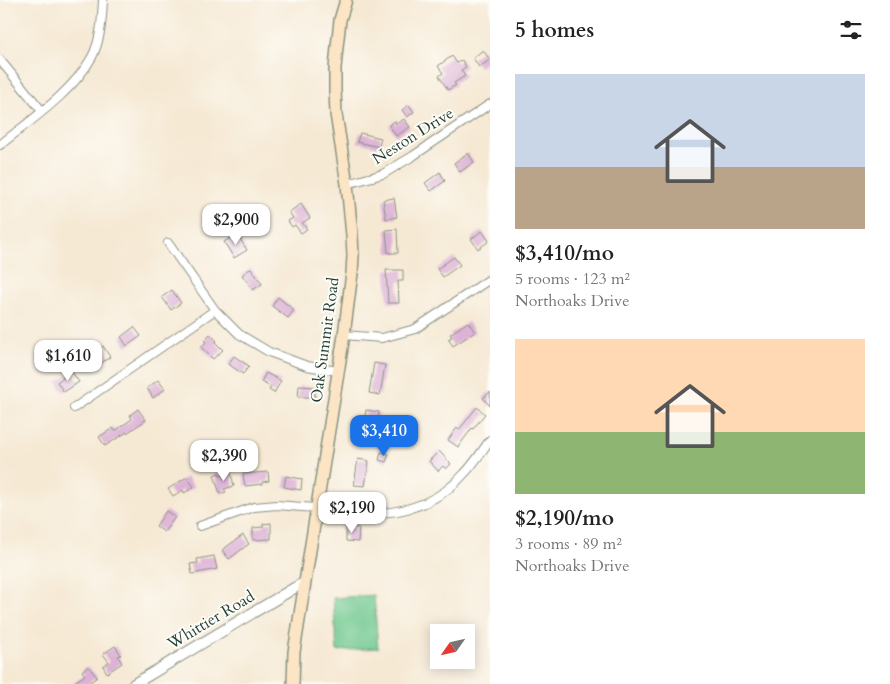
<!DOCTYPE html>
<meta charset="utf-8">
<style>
:root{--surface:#fff;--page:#f6f6f6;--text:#222;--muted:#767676;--accent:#1a73e8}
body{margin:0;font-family:Cardo,serif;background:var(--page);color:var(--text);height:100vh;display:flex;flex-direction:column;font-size:19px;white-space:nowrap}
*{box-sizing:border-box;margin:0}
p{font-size:16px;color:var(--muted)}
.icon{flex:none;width:28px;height:28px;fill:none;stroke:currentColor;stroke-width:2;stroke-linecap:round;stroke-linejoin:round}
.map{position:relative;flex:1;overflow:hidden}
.panel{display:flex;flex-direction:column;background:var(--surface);width:400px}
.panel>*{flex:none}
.needle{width:32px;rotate:236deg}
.buttons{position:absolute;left:430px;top:624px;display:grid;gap:10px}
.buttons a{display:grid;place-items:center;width:45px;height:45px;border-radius:0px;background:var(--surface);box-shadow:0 2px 12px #0003;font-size:25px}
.price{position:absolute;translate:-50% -42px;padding:0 11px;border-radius:10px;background:#fff;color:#222;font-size:16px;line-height:32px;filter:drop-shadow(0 1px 2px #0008)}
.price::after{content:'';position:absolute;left:50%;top:30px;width:15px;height:11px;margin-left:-8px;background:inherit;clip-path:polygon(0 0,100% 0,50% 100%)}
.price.on{background:var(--accent);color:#fff}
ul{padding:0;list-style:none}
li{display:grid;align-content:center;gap:10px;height:265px;padding:0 25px}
li span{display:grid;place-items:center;height:155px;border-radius:0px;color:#555}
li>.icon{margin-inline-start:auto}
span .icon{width:90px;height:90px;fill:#fffc;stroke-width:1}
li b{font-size:21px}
h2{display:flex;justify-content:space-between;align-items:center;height:60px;padding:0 25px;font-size:21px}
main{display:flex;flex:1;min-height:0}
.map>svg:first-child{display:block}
</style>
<main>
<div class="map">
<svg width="490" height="684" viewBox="0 0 490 684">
<rect width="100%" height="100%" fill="#fdfcf7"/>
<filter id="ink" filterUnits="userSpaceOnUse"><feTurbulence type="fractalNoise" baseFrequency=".02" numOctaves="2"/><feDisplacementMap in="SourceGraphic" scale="10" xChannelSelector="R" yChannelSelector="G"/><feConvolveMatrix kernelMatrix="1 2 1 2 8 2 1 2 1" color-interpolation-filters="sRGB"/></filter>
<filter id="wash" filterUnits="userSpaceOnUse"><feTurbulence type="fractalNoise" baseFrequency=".0096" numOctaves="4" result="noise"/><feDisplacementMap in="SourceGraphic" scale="20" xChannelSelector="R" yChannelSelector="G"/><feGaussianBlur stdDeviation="1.12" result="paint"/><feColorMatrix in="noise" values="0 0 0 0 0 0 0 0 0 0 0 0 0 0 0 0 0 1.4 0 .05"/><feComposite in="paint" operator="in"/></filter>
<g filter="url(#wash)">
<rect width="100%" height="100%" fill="#f6e9d4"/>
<polygon fill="#70c88e" stroke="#488261" points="374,595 378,648 337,651 333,598"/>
<g id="blocks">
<g fill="#ddb2d6">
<polygon points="483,50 490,60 479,67 473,58"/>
<polygon points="452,56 457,63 462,60 466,67 461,70 465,76 454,83 456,85 448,90 439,76 443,73 438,66"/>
<polygon points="409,105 414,112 407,117 402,110"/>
<polygon points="404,119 410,127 396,136 389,125 395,121 396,124"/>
<polygon points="360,133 381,138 379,147 357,142"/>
<polygon points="468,153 474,162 460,172 454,163"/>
<polygon points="440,172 445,181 431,191 425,183"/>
<polygon points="394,198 397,217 386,219 383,200"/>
<polygon points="301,204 310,218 302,223 307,229 301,233 295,225 292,227 288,221 293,218 289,212"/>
<polygon points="220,208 229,223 219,229 212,218 213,217 211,213"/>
<polygon points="397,229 398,253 388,253 386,230"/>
<polygon points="482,231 489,241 478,249 471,239"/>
<polygon points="237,234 247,250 234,258 224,242"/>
<polygon points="454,257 460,265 443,277 437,269"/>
<polygon points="251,268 262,284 253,290 242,275"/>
<polygon points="386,270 403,270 403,281 398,281 399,303 388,303"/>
<polygon points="172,290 181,303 171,310 162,297"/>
<polygon points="278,297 294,310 288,318 272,306"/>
<polygon points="468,322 475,332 453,346 448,339 452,337 450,334"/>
<polygon points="134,327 141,336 127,346 121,337"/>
<polygon points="210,334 217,341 215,342 223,350 213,359 201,347 206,342 204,340"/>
<polygon points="103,346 110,357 91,370 82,355 88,351 91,355"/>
<polygon points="234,356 249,366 243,374 228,364"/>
<polygon points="374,363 385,365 380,395 369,393"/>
<polygon points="72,372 79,382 64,392 57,382"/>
<polygon points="266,373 281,381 274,393 269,390 271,387 261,382"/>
<polygon points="158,380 165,389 153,398 147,388"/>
<polygon points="299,386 315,387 315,397 298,397"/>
<polygon points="490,392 490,406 483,398"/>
<polygon points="477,407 485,414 473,429 472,428 458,447 448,440 457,428 459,430"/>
<polygon points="138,409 146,420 127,433 127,432 105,446 99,437 113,428 115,431 132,419 130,415"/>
<polygon points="366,410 379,412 377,429 372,428 371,438 362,437"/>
<polygon points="439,451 451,464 446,469 443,466 438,471 429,461"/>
<polygon points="381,452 389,454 386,462 379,460"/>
<polygon points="358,459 369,461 365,486 354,485"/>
<polygon points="268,472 269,481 262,482 263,484 245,486 243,474"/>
<polygon points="219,473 220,476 231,473 234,486 224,489 226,492 220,494 214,475"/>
<polygon points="286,476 302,479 301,490 284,487"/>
<polygon points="187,477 194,487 184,493 183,490 173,496 168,489"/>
<polygon points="166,511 175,517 164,532 156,526"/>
<polygon points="271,523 271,539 253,540 253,528 263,527 263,524"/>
<polygon points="346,527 359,528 358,542 346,541"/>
<polygon points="243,535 249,544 229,559 222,550"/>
<polygon points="214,556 217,569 192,574 190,564 198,563 197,559"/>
<polygon points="115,646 121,655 118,656 122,663 107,673 103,666 109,662 103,654"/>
<polygon points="88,666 97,677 88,684 72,684 85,675 82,671"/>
</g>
</g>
</g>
<g filter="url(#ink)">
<use href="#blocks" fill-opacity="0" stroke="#8a9384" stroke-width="1"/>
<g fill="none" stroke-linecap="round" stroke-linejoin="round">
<defs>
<g id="minor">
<polyline points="0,60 42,111"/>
<path d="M 0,145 C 31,120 73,92 92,57 C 101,40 102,18 103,0"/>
<polyline points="347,184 383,174 413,156 490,104"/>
<polyline points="168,243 215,310 239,334 269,352 307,366 338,371"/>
<polyline points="344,335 382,338 415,329 490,279"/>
<polyline points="74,408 215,310"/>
<path d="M 200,526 L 254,507 L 277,505 L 377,513 C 411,512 441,500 464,474 C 474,464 482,451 490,440"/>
</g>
<polyline id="tertiary" points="134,684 296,587 304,583"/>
<polyline id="secondary" points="293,684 294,652 344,335 352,273 353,256 352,235 347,184 336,114 335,90 335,68 337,47 340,20 346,0"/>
</defs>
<use href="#minor" stroke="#8a9384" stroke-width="10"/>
<use href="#tertiary" stroke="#8a9384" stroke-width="12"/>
<use href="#secondary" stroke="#8a9384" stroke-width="14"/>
<use href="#minor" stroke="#fff" stroke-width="8"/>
<use href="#tertiary" stroke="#fff" stroke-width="10"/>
<use href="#secondary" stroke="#fce5c4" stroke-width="11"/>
</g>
</g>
<g text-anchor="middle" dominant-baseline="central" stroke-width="4" stroke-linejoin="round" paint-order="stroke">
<g font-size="16" fill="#1f3d34" stroke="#fdfcf7">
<text transform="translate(413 136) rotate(-32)">Neston Drive</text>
<text transform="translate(325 340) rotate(-82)">Oak Summit Road</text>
<text transform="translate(211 620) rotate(-31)">Whittier Road</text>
</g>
</g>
</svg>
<div class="buttons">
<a><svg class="needle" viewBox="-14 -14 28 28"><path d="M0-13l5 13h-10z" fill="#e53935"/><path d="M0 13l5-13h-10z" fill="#767676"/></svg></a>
</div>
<b class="price" style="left:236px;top:246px">$2,900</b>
<b class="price" style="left:68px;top:382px">$1,610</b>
<b class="price on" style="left:384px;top:457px">$3,410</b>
<b class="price" style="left:224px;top:482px">$2,390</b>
<b class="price" style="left:352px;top:534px">$2,190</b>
</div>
<section class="panel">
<h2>5 homes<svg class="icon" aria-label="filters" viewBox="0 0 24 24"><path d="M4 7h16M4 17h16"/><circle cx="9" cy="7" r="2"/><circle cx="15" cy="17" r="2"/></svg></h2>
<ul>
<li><span style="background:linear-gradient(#c9d6e8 60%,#b9a48a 0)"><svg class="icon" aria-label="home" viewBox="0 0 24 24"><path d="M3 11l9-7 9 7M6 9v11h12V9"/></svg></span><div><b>$3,410/mo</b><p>5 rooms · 123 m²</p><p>Northoaks Drive</p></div></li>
<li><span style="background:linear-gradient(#ffd9b3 60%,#8fb573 0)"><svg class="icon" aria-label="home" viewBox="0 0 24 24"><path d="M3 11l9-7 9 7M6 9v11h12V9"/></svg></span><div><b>$2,190/mo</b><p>3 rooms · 89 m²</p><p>Northoaks Drive</p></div></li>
</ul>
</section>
</main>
